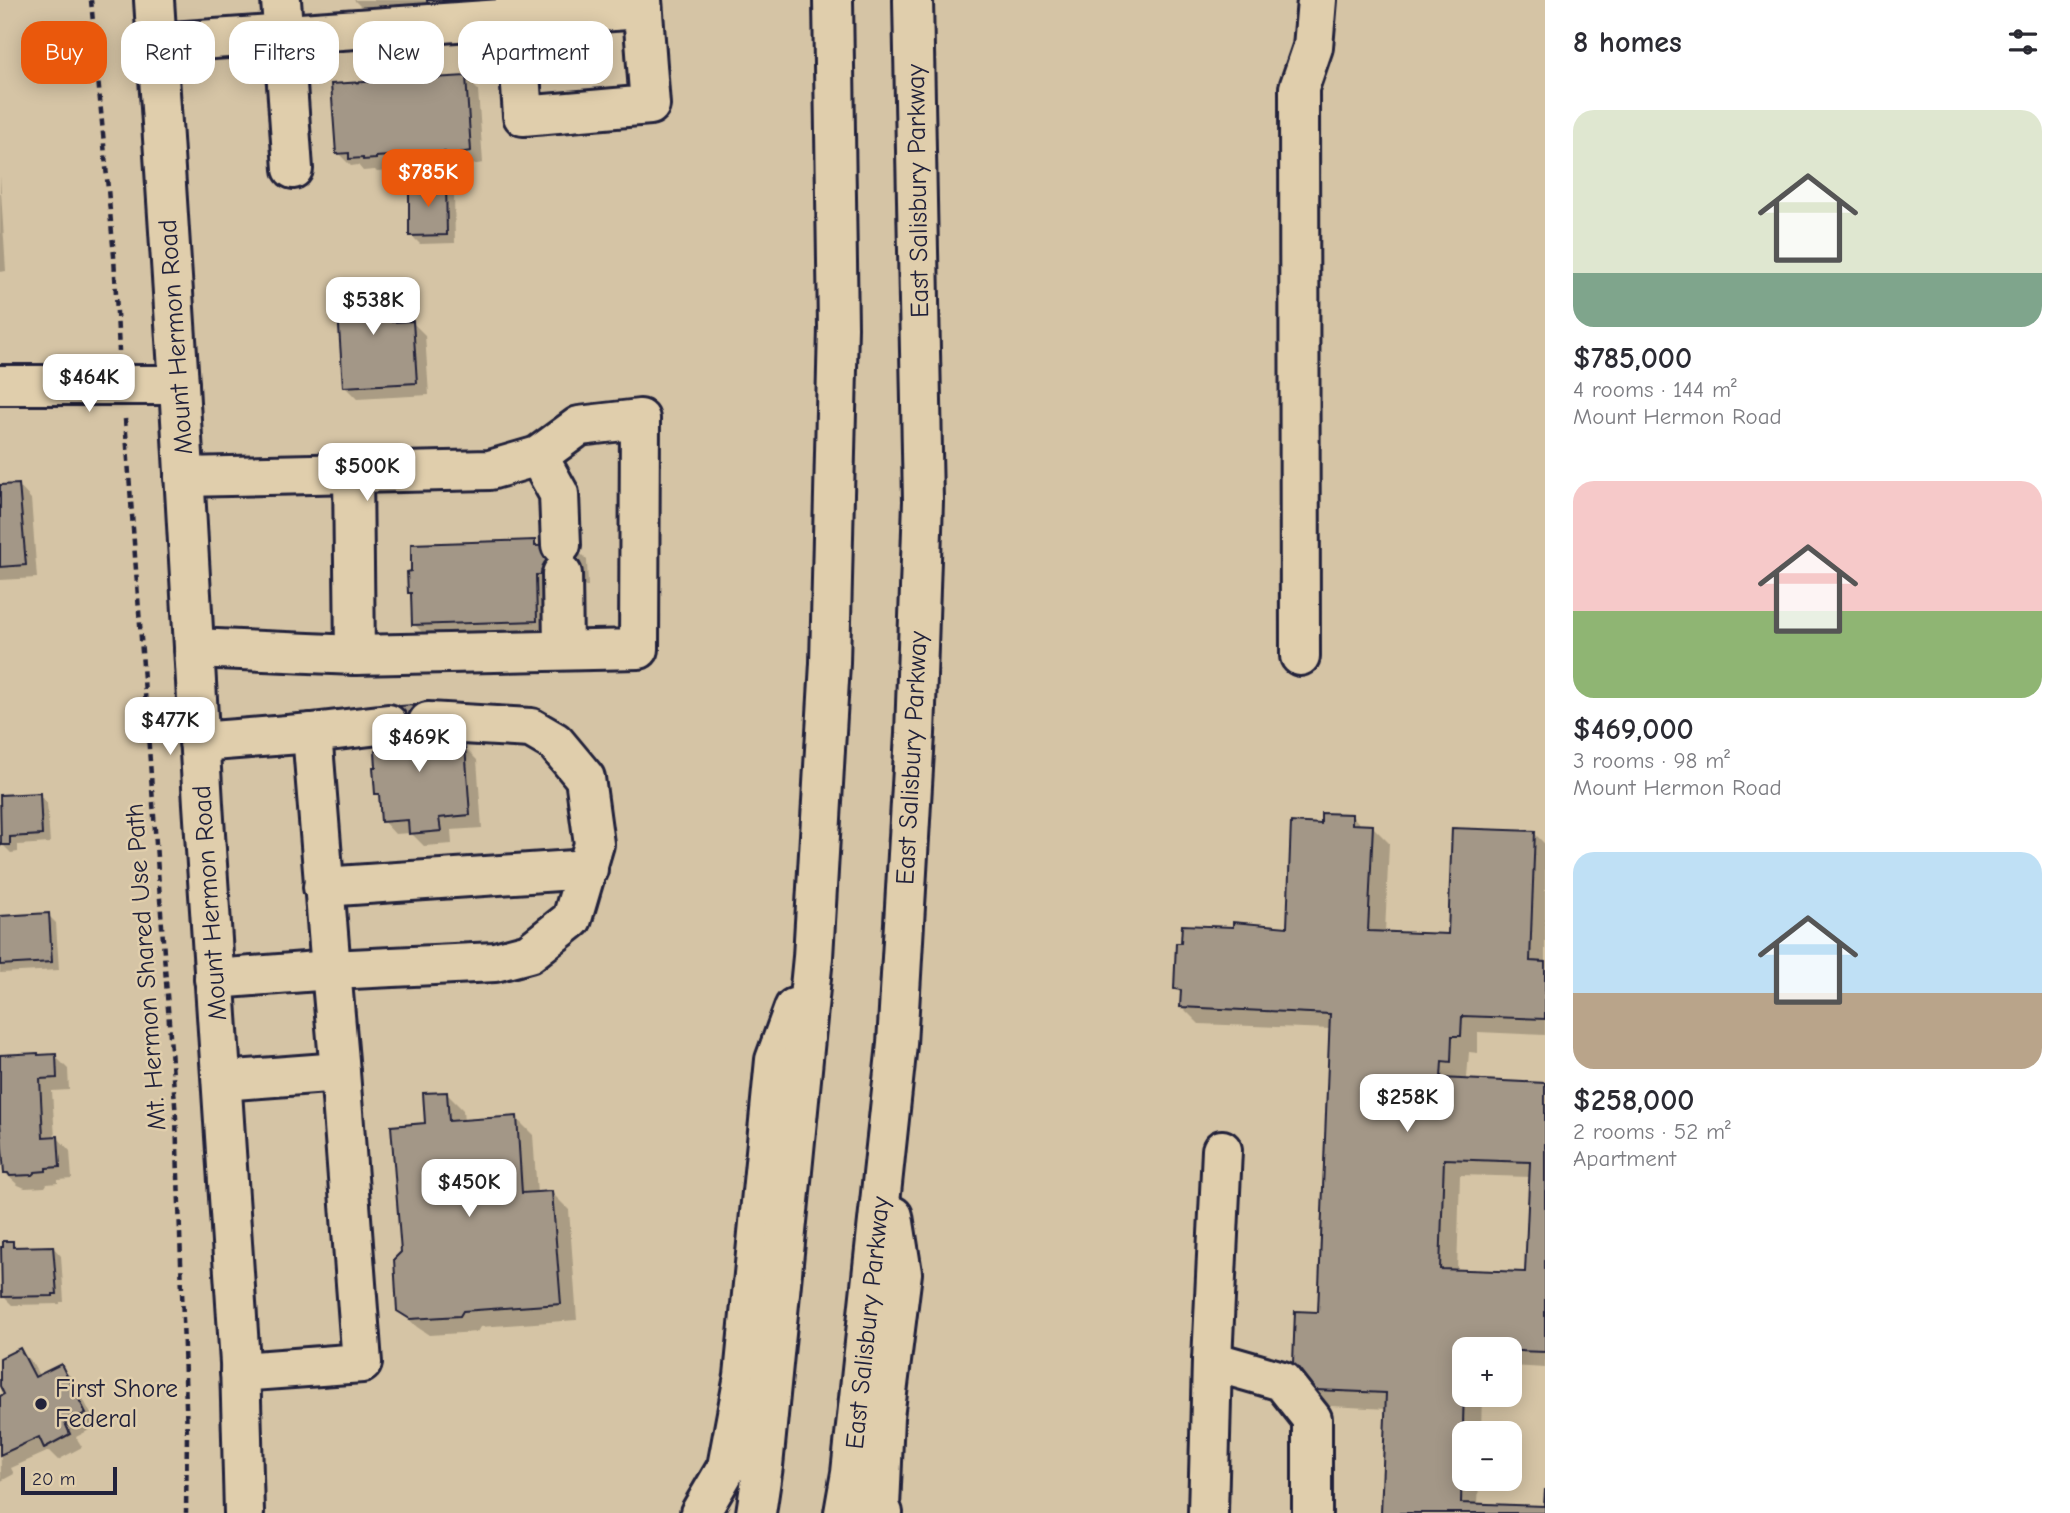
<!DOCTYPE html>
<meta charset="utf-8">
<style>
:root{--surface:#fff;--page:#f7f7f7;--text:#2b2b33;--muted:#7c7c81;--accent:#ea580c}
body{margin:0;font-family:"Comic Neue",sans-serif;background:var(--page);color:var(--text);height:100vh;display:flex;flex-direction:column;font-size:26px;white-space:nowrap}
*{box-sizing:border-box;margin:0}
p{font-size:23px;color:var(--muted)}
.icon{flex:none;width:38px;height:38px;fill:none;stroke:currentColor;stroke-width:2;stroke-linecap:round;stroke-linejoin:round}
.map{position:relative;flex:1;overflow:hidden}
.details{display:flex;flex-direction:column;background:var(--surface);width:525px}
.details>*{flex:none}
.guide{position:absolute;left:21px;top:21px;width:665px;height:63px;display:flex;gap:14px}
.controls{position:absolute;left:1452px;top:1337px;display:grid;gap:14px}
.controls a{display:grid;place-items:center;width:70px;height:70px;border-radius:14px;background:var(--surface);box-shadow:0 4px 18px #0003;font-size:35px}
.scale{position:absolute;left:21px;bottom:18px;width:96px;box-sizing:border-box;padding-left:7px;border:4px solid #22223b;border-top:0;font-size:19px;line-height:24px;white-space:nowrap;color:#22223b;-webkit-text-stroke:5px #e0ceac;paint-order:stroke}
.price{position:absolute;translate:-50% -60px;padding:0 16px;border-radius:14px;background:#fff;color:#222;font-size:23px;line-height:46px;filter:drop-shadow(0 2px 4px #0008)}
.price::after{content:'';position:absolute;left:50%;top:42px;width:21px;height:16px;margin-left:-10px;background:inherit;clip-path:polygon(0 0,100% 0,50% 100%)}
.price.selected{background:var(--accent);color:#fff}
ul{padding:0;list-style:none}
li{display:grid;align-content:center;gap:14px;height:371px;padding:0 28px}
li span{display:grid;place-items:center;height:217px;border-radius:21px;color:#555}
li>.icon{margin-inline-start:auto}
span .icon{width:126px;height:126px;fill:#fffc;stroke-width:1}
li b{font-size:30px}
h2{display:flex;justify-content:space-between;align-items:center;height:84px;padding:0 28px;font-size:30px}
.pill{padding:0 24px;border-radius:21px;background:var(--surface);box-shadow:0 4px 18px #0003;font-size:24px;line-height:63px}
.pill.selected{background:var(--accent);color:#fff}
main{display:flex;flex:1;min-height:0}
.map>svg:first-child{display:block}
</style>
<main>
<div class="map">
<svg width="1545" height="1513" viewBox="0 0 1545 1513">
<rect width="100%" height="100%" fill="#d5c4a5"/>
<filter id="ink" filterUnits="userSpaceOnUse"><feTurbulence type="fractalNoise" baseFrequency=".0143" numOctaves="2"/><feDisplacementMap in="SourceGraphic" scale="14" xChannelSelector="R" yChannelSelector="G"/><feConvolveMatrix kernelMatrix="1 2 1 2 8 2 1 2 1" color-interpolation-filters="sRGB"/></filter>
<g filter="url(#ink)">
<g fill="#0003" fill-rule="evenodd">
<polygon points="354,0 481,0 482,21 429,4 362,8"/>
<polygon points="465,77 478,90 483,163 460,167 458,164 427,166 427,169 419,169 416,167 388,169 388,171 377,172 375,170 363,171 358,165 351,166 338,153"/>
<polygon points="0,176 6,271 0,272"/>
<polygon points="445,184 454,193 455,243 420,244 411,235"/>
<polygon points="389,281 402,293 404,323 412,322 425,335 429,395 357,399 344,386"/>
<polygon points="19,486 31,499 37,578 0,580 0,487"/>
<polygon points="534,542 540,548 574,547 587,560 588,586 548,587 549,633 427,637 414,624 413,595 409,592"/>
<polygon points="439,719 441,749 464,747 477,760 482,828 451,830 452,844 424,846 411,833 395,834 383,821 381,797 377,793 392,752"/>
<polygon points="39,795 47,803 50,843 18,845 18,852 11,853 4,846 0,846 0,797"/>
<path d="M 1352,816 L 1362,826 L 1372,826 L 1389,843 L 1385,933 L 1450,936 L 1534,833 L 1545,844 L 1545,1035 L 1478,1032 L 1478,1053 L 1469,1052 L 1467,1078 L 1459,1078 L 1459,1081 L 1545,1084 L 1545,1368 L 1510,1366 L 1510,1349 L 1465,1349 L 1465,1395 L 1482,1395 L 1481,1433 L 1465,1433 L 1465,1479 L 1479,1479 L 1478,1505 L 1545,1508 L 1545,1513 L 1383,1513 L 1387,1409 L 1311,1405 L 1320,1314 L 1331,1029 L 1199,1024 L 1182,1007 L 1182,995 L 1176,988 L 1289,929 L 1323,825 ZM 1460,1175 L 1531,1177 L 1527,1274 L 1457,1271 Z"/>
<polygon points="48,915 56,923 59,970 0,973 0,917"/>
<polygon points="55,1056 68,1069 69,1090 52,1091 55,1138 58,1138 70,1151 72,1179 58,1180 58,1183 47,1184 45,1187 25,1188 18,1185 5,1173 4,1134 0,1134 0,1057"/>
<polygon points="446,1093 463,1110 464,1122 516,1118 533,1135 537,1194 552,1193 569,1210 577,1320 480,1327 477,1332 429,1335 417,1327 399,1310 402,1252 427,1125"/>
<polygon points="12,1243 17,1248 53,1247 61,1256 64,1302 60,1302 60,1304 12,1305 3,1296"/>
<polygon points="20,1350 32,1363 40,1377 60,1366 73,1379 97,1426 76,1437 82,1447 58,1460 49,1451 11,1468 14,1474 1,1481 0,1398 6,1394 0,1382 0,1360"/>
</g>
<g fill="#a39787" stroke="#22223b" stroke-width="2" fill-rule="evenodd">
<polygon points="427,0 469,0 470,8 428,11"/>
<polygon points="466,76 471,151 446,155 445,152 415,154 415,157 404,157 404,155 376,157 376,159 363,160 363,158 349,159 349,153 336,154 331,84"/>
<polygon points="409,183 446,183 447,235 409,236"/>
<polygon points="390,279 392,322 413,321 417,383 343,387 336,282"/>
<polygon points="19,484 26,565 0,567 0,485"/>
<polygon points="535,540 535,546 575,545 576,574 536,575 537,621 412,625 411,593 408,593 407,572 411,571 411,544"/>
<polygon points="427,704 430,748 465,745 470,815 439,818 441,831 409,834 408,820 381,822 379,794 375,794 373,767 376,767 375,751 390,750 386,707"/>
<polygon points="40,793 42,835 10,837 10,845 1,845 0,795"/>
<path d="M 1321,813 L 1352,814 L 1352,824 L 1373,825 L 1368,931 L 1448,934 L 1452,828 L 1535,831 L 1530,961 L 1545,962 L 1545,1019 L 1462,1016 L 1461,1036 L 1452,1036 L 1451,1062 L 1442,1061 L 1441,1078 L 1545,1083 L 1545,1352 L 1465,1349 L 1461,1503 L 1544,1506 L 1545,1489 L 1545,1513 L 1381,1513 L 1386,1393 L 1292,1389 L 1295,1311 L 1318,1312 L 1330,1014 L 1180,1007 L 1181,990 L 1174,989 L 1176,943 L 1181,943 L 1182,925 L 1233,927 L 1233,922 L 1287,927 L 1291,822 L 1321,824 ZM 1444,1159 L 1530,1162 L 1525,1272 L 1440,1269 Z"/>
<polygon points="49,913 52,962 0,965 0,916"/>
<polygon points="38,1053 38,1055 56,1054 57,1078 40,1079 43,1137 58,1136 60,1167 46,1168 46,1171 35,1172 32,1175 10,1176 8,1173 4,1173 0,1122 0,1055"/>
<polygon points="447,1092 449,1121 517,1116 522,1193 552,1191 561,1304 463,1311 460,1316 410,1319 397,1311 394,1259 401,1252 391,1126 425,1123 423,1093"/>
<polygon points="3,1241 13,1241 13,1247 53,1246 57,1294 53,1294 53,1296 2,1297 1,1247 3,1247"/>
<polygon points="20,1348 35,1377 61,1364 86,1413 65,1423 70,1434 44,1448 39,1437 0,1455 0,1396 4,1394 0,1386 0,1358"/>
</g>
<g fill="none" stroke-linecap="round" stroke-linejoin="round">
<defs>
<g id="minor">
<polyline points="281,0 293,169"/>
<polyline points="515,0 523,116 650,105 642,0"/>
<polyline points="157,43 642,9"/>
<polyline points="0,385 179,385"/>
<polyline points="538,456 559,494 561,545"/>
<polyline points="353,473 355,655"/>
<polyline points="184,477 490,470 538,456 579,426 640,419 639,649 355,655 194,648"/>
<polyline points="562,574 563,650"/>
<polyline points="1300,656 1299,88 1313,47 1317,0"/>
<polyline points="312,733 388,724"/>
<polyline points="199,742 312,733 331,970 495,962 529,953 572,919 594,844 585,778 555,742 531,728 428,722"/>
<polyline points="323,887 588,869"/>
<polyline points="214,979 331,970 340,1072"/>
<polyline points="222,1081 340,1072 362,1363 240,1372"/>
<polyline points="1212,1361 1282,1381 1312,1419 1312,1513"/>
<polyline points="1208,1513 1212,1361 1222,1150"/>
</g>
<g id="major">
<polyline points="154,0 179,385 203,804 240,1363 244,1513"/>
<polyline points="700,1513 727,1467 744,1376 775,1060 794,1008"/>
<polyline points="756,1513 763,1466 813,957 830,663 838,327 833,0"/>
<polyline points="844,1513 851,1473 897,1044 915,734 923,501 913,0"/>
<polyline points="883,1513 880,1507 884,1417 902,1273 893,1216"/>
</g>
</defs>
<use href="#minor" stroke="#22223b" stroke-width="44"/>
<use href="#major" stroke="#22223b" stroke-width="44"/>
<g stroke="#22223b" stroke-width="4.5" stroke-dasharray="7 5" stroke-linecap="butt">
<polyline points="91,0 114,256 119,351"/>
<polyline points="125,419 176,1118 187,1434 186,1513"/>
</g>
<use href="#minor" stroke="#e0ceac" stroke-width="38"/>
<use href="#major" stroke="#e0ceac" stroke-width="38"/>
</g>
</g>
<circle fill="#22223b" stroke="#e0ceac" stroke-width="2.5" cx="41" cy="1404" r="7"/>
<g text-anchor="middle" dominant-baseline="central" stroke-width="5" stroke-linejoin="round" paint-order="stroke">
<g font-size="26" fill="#22223b" stroke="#e0ceac">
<text transform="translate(918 191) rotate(-91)">East Salisbury Parkway</text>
<text transform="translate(176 337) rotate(-94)">Mount Hermon Road</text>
<text transform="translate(912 758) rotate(-87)">East Salisbury Parkway</text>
<text transform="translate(210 903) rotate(-94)">Mount Hermon Road</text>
<text transform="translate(146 967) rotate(-94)">Mt. Hermon Shared Use Path</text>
<text transform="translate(868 1323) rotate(-84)">East Salisbury Parkway</text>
</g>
<g font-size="26" fill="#22223b" stroke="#e0ceac" text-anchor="start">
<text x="55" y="1389">First Shore<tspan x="55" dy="30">Federal</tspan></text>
</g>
</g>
</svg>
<div class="controls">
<a>+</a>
<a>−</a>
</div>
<div class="scale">20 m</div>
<b class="price selected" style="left:428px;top:209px">$785K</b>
<b class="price" style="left:373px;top:337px">$538K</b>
<b class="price" style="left:89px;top:414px">$464K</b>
<b class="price" style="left:367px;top:503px">$500K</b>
<b class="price" style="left:170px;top:757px">$477K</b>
<b class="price" style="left:419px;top:774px">$469K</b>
<b class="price" style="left:1407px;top:1134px">$258K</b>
<b class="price" style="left:469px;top:1219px">$450K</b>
<div class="guide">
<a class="pill selected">Buy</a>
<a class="pill">Rent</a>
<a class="pill">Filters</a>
<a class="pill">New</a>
<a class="pill">Apartment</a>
</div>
</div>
<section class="details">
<h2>8 homes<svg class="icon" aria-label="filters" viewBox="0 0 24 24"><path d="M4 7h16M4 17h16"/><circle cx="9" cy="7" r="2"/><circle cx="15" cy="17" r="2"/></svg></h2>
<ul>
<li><span style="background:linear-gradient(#dfe7d0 75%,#7fa58c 0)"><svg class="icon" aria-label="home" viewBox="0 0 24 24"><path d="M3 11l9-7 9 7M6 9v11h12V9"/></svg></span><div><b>$785,000</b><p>4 rooms · 144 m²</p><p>Mount Hermon Road</p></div></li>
<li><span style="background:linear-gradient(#f6c9c9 60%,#8fb573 0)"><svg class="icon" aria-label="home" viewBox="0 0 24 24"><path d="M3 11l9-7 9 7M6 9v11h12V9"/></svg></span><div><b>$469,000</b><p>3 rooms · 98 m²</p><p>Mount Hermon Road</p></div></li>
<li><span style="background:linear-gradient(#bfe0f5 65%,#b9a48a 0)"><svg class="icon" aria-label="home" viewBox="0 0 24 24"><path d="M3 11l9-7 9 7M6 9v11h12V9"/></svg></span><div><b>$258,000</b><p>2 rooms · 52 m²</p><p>Apartment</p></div></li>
</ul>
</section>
</main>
